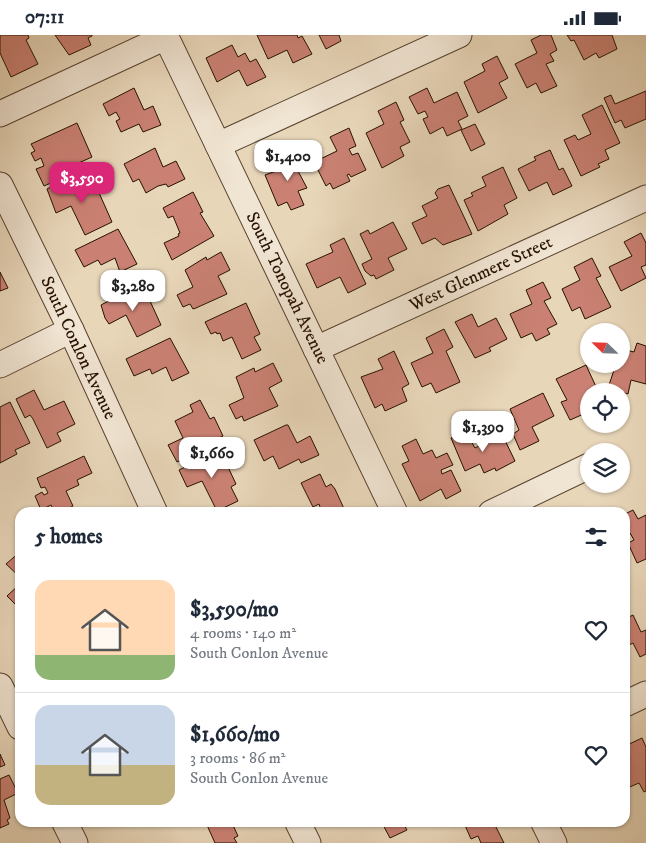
<!DOCTYPE html>
<meta charset="utf-8">
<style>
:root{--surface:#fff;--page:#f2f2f3;--text:#1f2937;--muted:#747a83;--line:#e0e1e3;--accent:#db2777}
body{margin:0;font-family:"IM FELL DW Pica",serif;background:var(--page);color:var(--text);height:100vh;display:flex;flex-direction:column;font-size:19px;white-space:nowrap}
*{box-sizing:border-box;margin:0}
p{font-size:16px;color:var(--muted)}
.icon{flex:none;width:28px;height:28px;fill:none;stroke:currentColor;stroke-width:2;stroke-linecap:round;stroke-linejoin:round}
.map{position:relative;flex:1;overflow:hidden}
.panel{position:absolute;left:15px;top:472px;width:615px;height:320px;display:flex;flex-direction:column;background:var(--surface);border-radius:15px;box-shadow:0 1px 4px #0004}
.panel>*{flex:none}
.needle{width:32px;rotate:293deg}
.buttons{position:absolute;left:580px;top:288px;display:grid;gap:10px}
.buttons a{display:grid;place-items:center;width:50px;height:50px;border-radius:50%;background:var(--surface);box-shadow:0 1px 4px #0004;font-size:25px}
.price{position:absolute;translate:-50% -42px;padding:0 11px;border-radius:10px;background:#fff;color:#222;font-size:16px;line-height:32px;filter:drop-shadow(0 1px 2px #0008)}
.price::after{content:'';position:absolute;left:50%;top:30px;width:15px;height:11px;margin-left:-8px;background:inherit;clip-path:polygon(0 0,100% 0,50% 100%)}
.price.current{background:var(--accent);color:#fff}
ul{padding:0;list-style:none}
li{display:flex;align-items:center;gap:15px;height:125px;padding:0 20px}
li+li{border-top:1px solid var(--line)}
li span{display:grid;place-items:center;flex:none;width:140px;height:100px;border-radius:15px;color:#555}
li>.icon{margin-inline-start:auto}
span .icon{width:60px;height:60px;fill:#fffc;stroke-width:1}
li b{font-size:21px}
h2{display:flex;justify-content:space-between;align-items:center;height:60px;padding:0 20px;font-size:21px}
.status{display:flex;justify-content:space-between;align-items:center;height:35px;padding:0 25px;background:var(--surface);direction:ltr}
.status svg{height:14px;fill:currentColor}
.map>svg:first-child{display:block}
</style>
<div class="status"><b>07:11</b><svg viewBox="0 0 49 12"><path d="M0 12V9h3v3zM5 12V6h3v6zM10 12V3h3v9zM15 12V0h3v12zM26 1h20v11H26zM47 4h2v5h-2z"/></svg></div>
<div class="map">
<svg width="646" height="808" viewBox="0 0 646 808">
<rect width="100%" height="100%" fill="#e8d6b9"/>
<filter id="stains"><feTurbulence type="fractalNoise" baseFrequency=".004" numOctaves="4"/><feColorMatrix values="0 0 0 0 .2 0 0 0 0 .09 0 0 0 0 .02 0 0 0 .5 -.17"/></filter>
<radialGradient id="worn" r=".72"><stop offset=".6" stop-color="#630" stop-opacity="0"/><stop offset="1" stop-color="#630" stop-opacity=".3"/></radialGradient>
<g fill="#ca8173" stroke="#271100">
<polygon points="0,0 28,0 29,3 26,5 38,29 11,42 0,18"/>
<polygon points="55,0 92,0 92,1 88,3 91,10 69,20"/>
<polygon points="257,0 297,0 298,3 302,1 312,19 293,28 287,15 268,24"/>
<polygon points="319,0 339,0 341,6 326,14"/>
<polygon points="541,0 551,0 557,15 550,19 554,26 546,29 557,51 541,58 536,48 527,53 515,29 537,18 531,5"/>
<polygon points="567,0 612,0 617,14 599,23 596,18 584,25 574,5 571,6"/>
<polygon points="232,10 238,22 245,18 250,27 256,24 266,42 247,51 239,35 217,47 206,23"/>
<polygon points="497,21 508,43 499,48 507,63 478,78 464,47 485,36 482,29"/>
<polygon points="134,53 144,75 153,71 161,90 143,97 139,89 121,97 116,86 120,84 116,77 109,81 103,69"/>
<polygon points="427,53 434,68 457,57 468,81 458,86 462,94 447,101 443,92 430,99 423,84 428,82 425,76 418,79 409,62"/>
<polygon points="646,56 646,84 625,93 621,85 615,88 604,63 611,60 615,69"/>
<polygon points="396,67 404,85 400,87 410,107 400,112 404,121 382,133 366,98 384,89 378,76"/>
<polygon points="602,70 620,108 605,115 609,124 598,129 600,132 581,141 564,105 575,100 578,105 591,99 582,80"/>
<polygon points="77,88 92,122 74,130 77,136 44,151 36,134 44,131 41,123 35,126 31,118 35,116 31,109"/>
<polygon points="475,89 485,109 471,116 461,95"/>
<polygon points="349,93 356,111 349,114 352,120 358,118 366,135 351,142 349,139 347,140 350,146 333,154 330,148 326,151 314,127 337,116 330,102"/>
<polygon points="155,113 163,132 176,126 185,144 168,152 166,149 158,151 146,158 139,144 133,147 124,129"/>
<polygon points="298,115 306,132 298,136 307,153 298,156 304,170 291,175 287,167 278,171 265,140 287,132 282,122"/>
<polygon points="550,115 559,135 563,133 572,151 553,160 547,147 529,156 518,134 536,125 534,122"/>
<polygon points="503,132 517,163 504,170 508,179 478,196 464,165 473,161 471,158 486,151 482,142"/>
<polygon points="88,140 94,152 96,151 112,187 85,200 71,171 56,178 47,154 57,149 59,154"/>
<polygon points="449,150 472,199 443,210 435,203 422,209 412,188 427,181 422,171 438,163 435,158 438,154"/>
<polygon points="193,157 203,177 200,178 214,201 172,225 164,208 179,201 178,199 180,198 173,181 168,183 163,173"/>
<polygon points="393,187 407,214 388,223 394,235 376,244 374,240 371,241 365,236 362,229 372,224 360,199 368,195 370,199"/>
<polygon points="118,194 137,229 120,237 115,223 101,230 98,225 84,232 75,215"/>
<polygon points="641,198 646,208 646,230 641,232 646,243 621,256 609,232 632,221 624,207"/>
<polygon points="344,203 366,249 348,258 340,242 317,253 306,229 333,217 330,210"/>
<polygon points="221,217 230,235 218,241 227,259 196,273 193,274 190,269 183,272 177,260 193,252 185,235 206,222 207,225"/>
<polygon points="592,223 601,241 596,243 611,272 585,284 580,272 572,276 562,254 580,245 574,232"/>
<polygon points="0,237 8,253 0,256"/>
<polygon points="543,247 551,263 544,266 557,289 547,294 550,299 536,306 532,298 521,303 510,279 532,269 526,255"/>
<polygon points="129,255 132,261 145,255 161,290 137,302 126,280 109,289 105,283 101,270"/>
<polygon points="246,268 260,299 254,302 261,315 242,324 232,302 223,306 220,298 217,299 216,297 211,299 205,287"/>
<polygon points="472,279 478,292 496,283 507,304 489,313 491,316 475,323 455,287"/>
<polygon points="444,294 453,312 446,316 460,347 436,358 431,348 422,352 411,328 433,318 426,303"/>
<polygon points="170,303 189,338 172,346 166,332 152,339 150,334 134,341 126,324"/>
<polygon points="637,308 646,311 646,349 631,345 628,359 608,353 614,335 616,335 618,329 621,329 622,314 634,317"/>
<polygon points="394,316 409,349 402,353 407,366 385,376 382,369 375,373 361,342 383,334 378,324"/>
<polygon points="273,328 282,346 269,353 278,371 244,386 242,381 236,384 229,370 244,363 236,342 254,333 255,337"/>
<polygon points="586,330 598,356 589,356 588,367 581,368 586,378 570,385 561,367 567,365 556,344"/>
<polygon points="34,355 44,375 64,366 75,389 57,398 61,406 47,413 33,384 30,380 25,383 16,364"/>
<polygon points="543,358 554,381 532,392 539,406 520,415 513,399 519,395 510,374"/>
<polygon points="200,365 210,384 214,382 223,401 195,415 194,419 177,427 168,410 183,403 175,386 193,377 190,370"/>
<polygon points="10,367 30,408 15,415 17,419 0,428 0,372"/>
<polygon points="286,390 288,390 297,408 310,401 319,420 301,428 299,424 279,434 273,421 264,426 254,405"/>
<polygon points="465,396 475,413 491,405 490,402 501,397 515,426 496,436 495,433 484,438 480,429 465,436 451,403"/>
<polygon points="416,404 423,419 432,415 436,423 447,418 453,430 441,435 442,439 451,435 461,456 446,464 441,454 420,466 402,429 409,426 402,411"/>
<polygon points="220,415 236,449 231,452 238,466 217,476 202,446 187,452 179,435"/>
<polygon points="84,421 92,438 77,445 79,450 66,456 73,471 60,478 55,478 51,470 41,475 35,461 42,457 44,460 48,458 45,452 41,453 37,443"/>
<polygon points="320,439 326,452 331,449 335,454 346,478 322,478 319,469 313,472 301,448"/>
<polygon points="633,475 638,484 646,480 646,524 637,528 628,508 634,505 630,498 625,501 625,479"/>
<polygon points="20,517 20,542 6,529"/>
<polygon points="20,549 20,574 7,561"/>
<polygon points="633,580 641,597 646,595 646,619 640,622 633,608 625,612 625,584"/>
<polygon points="642,703 646,712 646,756 644,757 639,748 625,754 625,727 630,724 625,711"/>
<polygon points="0,719 5,730 0,732"/>
<polygon points="9,740 18,758 4,765 10,783 7,785 9,789 0,793 0,744"/>
<polygon points="206,788 232,788 238,801 234,803 237,808 215,808"/>
<polygon points="382,788 403,788 407,795 390,803"/>
<polygon points="464,788 494,788 504,808 481,808 478,801 471,804"/>
</g>
<g fill="none" stroke-linecap="round" stroke-linejoin="round">
<defs>
<g id="minor">
<polyline points="0,79 166,2 395,478"/>
<polyline points="218,110 459,0"/>
<polyline points="0,150 71,295 155,478"/>
<polyline points="316,314 646,163"/>
<polyline points="0,330 71,295"/>
<polyline points="491,478 589,431"/>
<polyline points="0,651 20,692"/>
<polyline points="625,669 646,659"/>
<polyline points="65,788 75,808"/>
<polyline points="298,788 308,808"/>
<polyline points="544,788 554,808"/>
</g>
</defs>
<use href="#minor" stroke="#57422e" stroke-width="27"/>
<use href="#minor" stroke="#f0e4d2" stroke-width="25"/>
</g>
<g text-anchor="middle" dominant-baseline="central" stroke-width="4" stroke-linejoin="round" paint-order="stroke">
<g font-size="18" fill="#271100" stroke="#f0e4d2">
<text transform="translate(481 239) rotate(-25)">West Glenmere Street</text>
<text transform="translate(287 253) rotate(64)">South Tonopah Avenue</text>
<text transform="translate(78 313) rotate(65)">South Conlon Avenue</text>
</g>
</g>
<rect width="100%" height="100%" filter="url(#stains)"/>
<rect width="100%" height="100%" fill="url(#worn)"/>
</svg>
<div class="buttons">
<a><svg class="needle" viewBox="-14 -14 28 28"><path d="M0-13l5 13h-10z" fill="#e53935"/><path d="M0 13l5-13h-10z" fill="#747a83"/></svg></a>
<a><svg class="icon" aria-label="locate" viewBox="0 0 24 24"><circle cx="12" cy="12" r="6"/><path d="M12 2v4M12 18v4M2 12h4M18 12h4"/></svg></a>
<a><svg class="icon" aria-label="layers" viewBox="0 0 24 24"><path d="M12 4l9 5-9 5-9-5zM3 14l9 5 9-5"/></svg></a>
</div>
<b class="price" style="left:288px;top:147px">$1,400</b>
<b class="price current" style="left:82px;top:169px">$3,590</b>
<b class="price" style="left:133px;top:277px">$3,280</b>
<b class="price" style="left:483px;top:418px">$1,390</b>
<b class="price" style="left:212px;top:444px">$1,660</b>
<section class="panel">
<h2>5 homes<svg class="icon" aria-label="filters" viewBox="0 0 24 24"><path d="M4 7h16M4 17h16"/><circle cx="9" cy="7" r="2"/><circle cx="15" cy="17" r="2"/></svg></h2>
<ul>
<li><span style="background:linear-gradient(#ffd9b3 75%,#8fb573 0)"><svg class="icon" aria-label="home" viewBox="0 0 24 24"><path d="M3 11l9-7 9 7M6 9v11h12V9"/></svg></span><div><b>$3,590/mo</b><p>4 rooms · 140 m²</p><p>South Conlon Avenue</p></div><svg class="icon" aria-label="heart" viewBox="0 0 24 24"><path d="M12 20l-8-8c-3-5 5-10 8-4 3-6 11-1 8 4z"/></svg></li>
<li><span style="background:linear-gradient(#c9d6e8 60%,#c2b280 0)"><svg class="icon" aria-label="home" viewBox="0 0 24 24"><path d="M3 11l9-7 9 7M6 9v11h12V9"/></svg></span><div><b>$1,660/mo</b><p>3 rooms · 86 m²</p><p>South Conlon Avenue</p></div><svg class="icon" aria-label="heart" viewBox="0 0 24 24"><path d="M12 20l-8-8c-3-5 5-10 8-4 3-6 11-1 8 4z"/></svg></li>
</ul>
</section>
</div>
